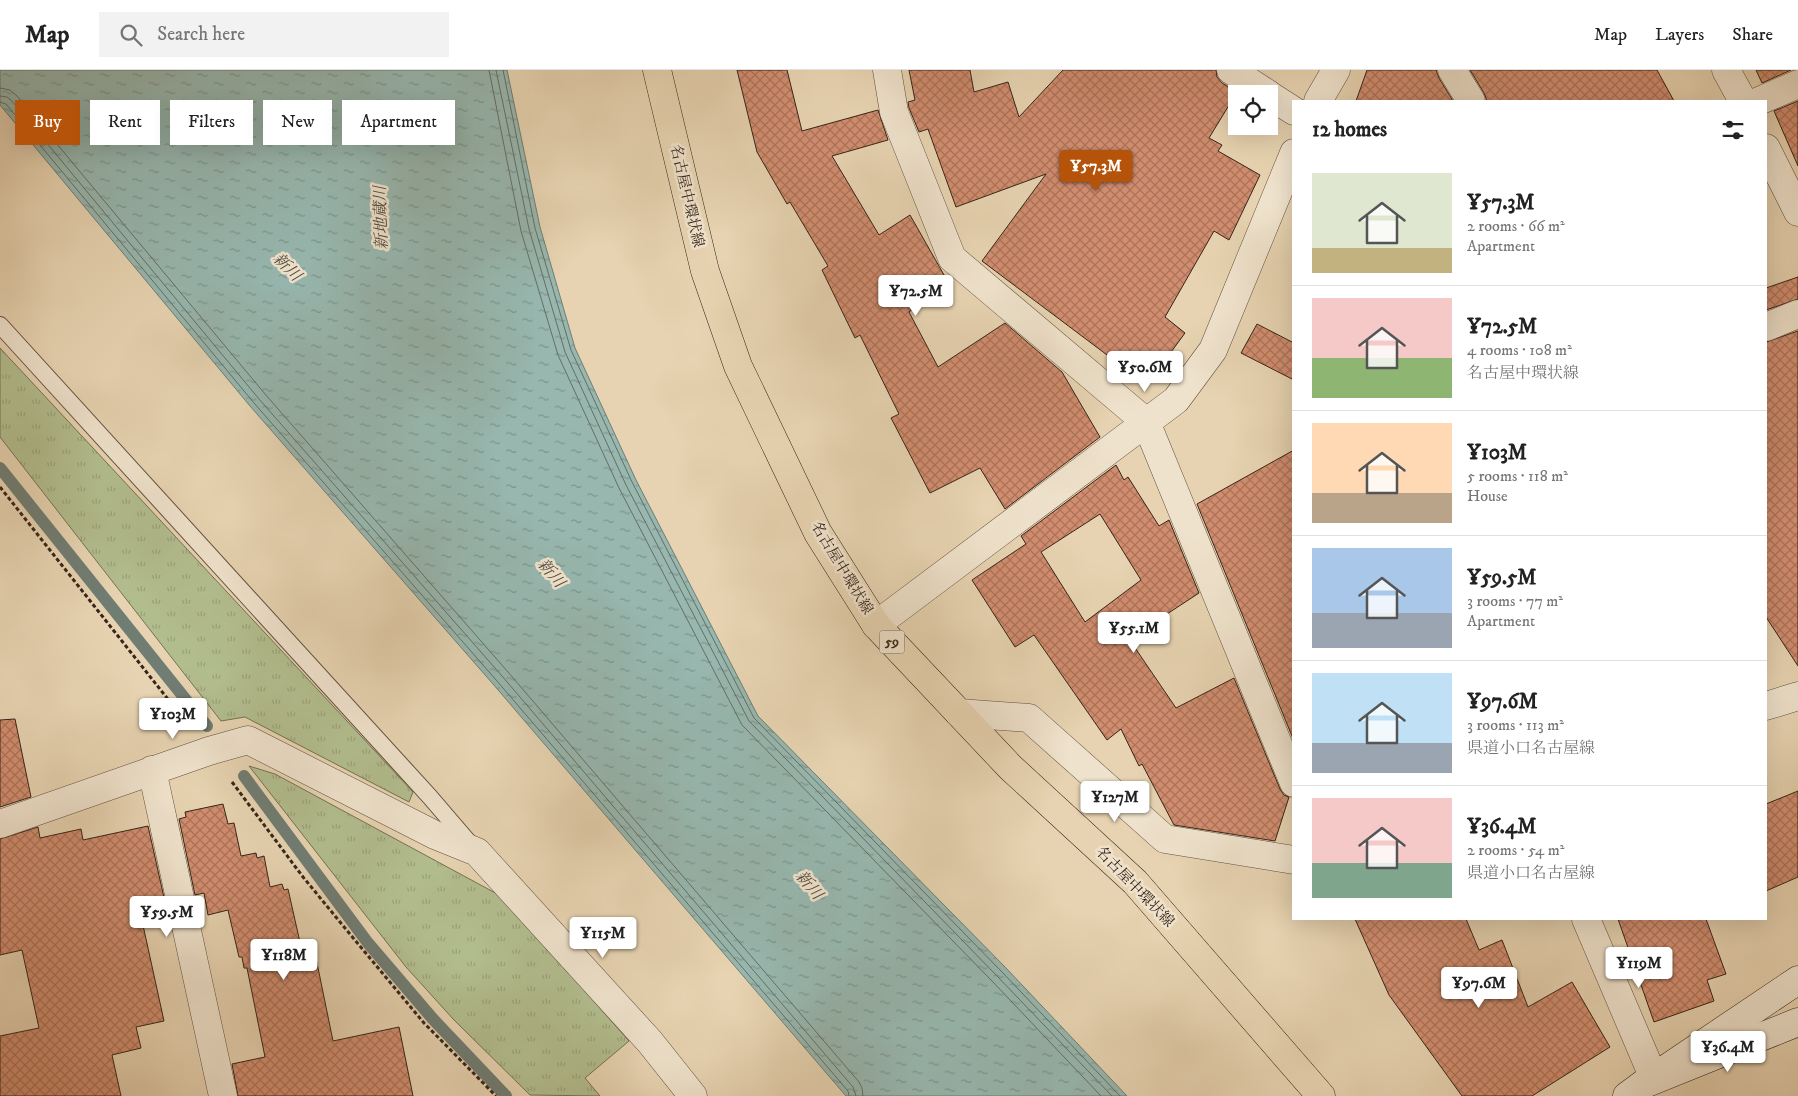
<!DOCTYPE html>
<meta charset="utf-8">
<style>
:root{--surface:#fff;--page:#f2f2f2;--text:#222;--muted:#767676;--line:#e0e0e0;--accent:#b45309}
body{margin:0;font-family:"IM FELL DW Pica","Noto Serif JP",serif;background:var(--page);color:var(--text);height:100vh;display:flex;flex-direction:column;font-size:19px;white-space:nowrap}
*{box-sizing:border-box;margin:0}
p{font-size:16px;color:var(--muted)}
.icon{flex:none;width:28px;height:28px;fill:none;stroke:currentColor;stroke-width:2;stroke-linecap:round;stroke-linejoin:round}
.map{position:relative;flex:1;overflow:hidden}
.panel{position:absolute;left:1292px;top:30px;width:475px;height:820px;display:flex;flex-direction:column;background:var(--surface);border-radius:0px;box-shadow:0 5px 20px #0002}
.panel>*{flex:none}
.top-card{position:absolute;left:15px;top:30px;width:475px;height:45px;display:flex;gap:10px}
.controls{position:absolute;left:1228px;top:15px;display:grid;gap:10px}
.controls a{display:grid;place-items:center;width:50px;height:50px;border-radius:0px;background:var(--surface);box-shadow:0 5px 20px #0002;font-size:25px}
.price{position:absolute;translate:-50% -42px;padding:0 11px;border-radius:5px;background:#fff;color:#222;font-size:16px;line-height:32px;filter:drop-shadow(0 1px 2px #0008)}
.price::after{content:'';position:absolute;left:50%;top:30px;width:15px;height:11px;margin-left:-8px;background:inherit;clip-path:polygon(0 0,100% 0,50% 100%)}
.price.selected{background:var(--accent);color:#fff}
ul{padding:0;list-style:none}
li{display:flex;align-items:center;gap:15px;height:125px;padding:0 20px}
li+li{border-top:1px solid var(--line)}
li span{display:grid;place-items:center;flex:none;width:140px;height:100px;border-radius:0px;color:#555}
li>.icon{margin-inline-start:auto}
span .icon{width:60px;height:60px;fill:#fffc;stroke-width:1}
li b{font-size:21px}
h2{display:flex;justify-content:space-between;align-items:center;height:60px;padding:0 20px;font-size:21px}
.pill{padding:0 18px;border-radius:0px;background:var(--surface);box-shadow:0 5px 20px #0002;font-size:18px;line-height:45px}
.pill.selected{background:var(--accent);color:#fff}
header{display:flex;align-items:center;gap:30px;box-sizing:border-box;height:70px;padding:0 25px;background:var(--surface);border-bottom:1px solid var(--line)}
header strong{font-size:24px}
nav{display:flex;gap:28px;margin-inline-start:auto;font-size:18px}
.search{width:350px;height:45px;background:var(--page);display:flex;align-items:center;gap:12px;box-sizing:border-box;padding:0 18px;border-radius:0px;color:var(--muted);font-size:19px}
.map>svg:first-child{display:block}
</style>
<header>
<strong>Map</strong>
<div class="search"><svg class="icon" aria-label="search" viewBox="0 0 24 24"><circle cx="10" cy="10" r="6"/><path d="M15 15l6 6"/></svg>Search here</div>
<nav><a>Map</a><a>Layers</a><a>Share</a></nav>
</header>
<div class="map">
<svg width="1798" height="1026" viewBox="0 0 1798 1026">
<defs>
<pattern id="grass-tufts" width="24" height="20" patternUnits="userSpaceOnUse" patternTransform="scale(1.25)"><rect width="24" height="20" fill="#b2bd8e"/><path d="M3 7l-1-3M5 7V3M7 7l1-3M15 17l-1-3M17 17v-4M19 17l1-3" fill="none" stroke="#9aa27a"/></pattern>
<pattern id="water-ripples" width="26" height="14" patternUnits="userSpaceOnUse" patternTransform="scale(1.25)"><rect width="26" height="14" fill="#97b7af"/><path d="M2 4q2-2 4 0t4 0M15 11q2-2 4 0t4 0" fill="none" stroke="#7c958e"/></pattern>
<pattern id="building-cross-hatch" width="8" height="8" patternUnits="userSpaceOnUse" patternTransform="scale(1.25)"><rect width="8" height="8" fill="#d28d6f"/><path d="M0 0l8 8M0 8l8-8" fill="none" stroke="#ab735a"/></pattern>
</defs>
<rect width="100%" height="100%" fill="#e7d3b1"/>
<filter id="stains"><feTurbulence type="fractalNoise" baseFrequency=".004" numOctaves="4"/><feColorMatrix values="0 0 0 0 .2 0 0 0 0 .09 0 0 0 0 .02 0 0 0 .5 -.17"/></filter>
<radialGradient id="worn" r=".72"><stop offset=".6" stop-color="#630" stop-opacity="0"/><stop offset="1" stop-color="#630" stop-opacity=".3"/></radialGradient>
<g fill="url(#grass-tufts)" stroke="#747154">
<polygon points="0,278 413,722 409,732 245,647 221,651 0,367"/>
<polygon points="249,696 275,704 501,826 629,971 585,1008 600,1026 530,1025 454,950 406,897"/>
</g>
<polygon fill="url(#water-ripples)" stroke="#707d73" points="0,0 507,0 540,157 575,278 636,410 758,646 1006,898 1127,1026 846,1026 493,614 250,336 0,35"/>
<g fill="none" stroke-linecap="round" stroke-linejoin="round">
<g stroke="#666e64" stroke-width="1">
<polyline points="489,0 521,161 558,285 619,418 742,655 992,911 1101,1026"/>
<polyline points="496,0 529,159 565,282 626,415 749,651 997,906 1112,1026"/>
<polyline points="503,0 535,158 571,280 632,412 754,648 1002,902 1120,1026"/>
<polyline points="0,18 10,20 17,26 265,324 508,602 859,1012 862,1018 863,1026"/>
<polyline points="0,26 7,27 11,30 259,329 502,606 853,1017 856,1026"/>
<polyline points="0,32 6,34 254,333 497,611 848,1021 849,1026"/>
</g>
<g stroke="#707d73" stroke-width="12">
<polyline points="0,398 207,656"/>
<polyline points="244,706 368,873 432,948 506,1026"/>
</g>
</g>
<g fill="url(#building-cross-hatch)" stroke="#362519" fill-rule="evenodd">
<polygon points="737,0 787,0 802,61 878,40 888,70 832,86 879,165 910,145 948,212 909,242 938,297 1005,253 1062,302 1100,367 1005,439 980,398 930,423 891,348 899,344 860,265 855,268 822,200 828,196 790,132 787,134 757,82"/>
<polygon points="909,0 970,0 974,22 1008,12 1019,47 1063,0 1216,0 1217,7 1222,13 1237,22 1209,68 1222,75 1218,81 1260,105 1229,170 1214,161 1165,247 1185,263 1147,315 982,191 1046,104 956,137 928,59 919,62 909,38 908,32 915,30"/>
<polygon points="1367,0 1436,0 1439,8 1453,31 1356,31"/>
<polygon points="1470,0 1657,0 1674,31 1487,31 1484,23"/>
<polygon points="1756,0 1791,0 1762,13"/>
<polygon points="1798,31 1798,96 1774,41"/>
<polygon points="1798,207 1798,229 1766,240 1766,218"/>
<polygon points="1257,254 1294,273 1294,310 1241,283"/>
<polygon points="1798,261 1798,596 1766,547 1766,272"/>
<polygon points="1294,380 1294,671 1197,434"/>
<path d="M 1116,395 L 1124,410 L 1128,407 L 1159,456 L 1169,450 L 1199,523 L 1129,569 L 1176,638 L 1234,608 L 1280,719 L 1284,725 L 1289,727 L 1275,771 L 1174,755 L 1142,694 L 1139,696 L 1121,659 L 1107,670 L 1034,565 L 1015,577 L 972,510 L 1026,474 L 1021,466 ZM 1100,444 L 1141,510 L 1085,552 L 1041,482 Z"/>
<polygon points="15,649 31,727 0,737 0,650"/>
<polygon points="1798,721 1798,807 1766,821 1766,734"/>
<polygon points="223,734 228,754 234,753 241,786 256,783 257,788 264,786 270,817 282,814 284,820 288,819 304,890 316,888 333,971 399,957 413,1026 238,1026 232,994 265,987 247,898 244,898 242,887 239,887 228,840 208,845 204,823 195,825 179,749 186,747 185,742"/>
<polygon points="148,756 165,832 139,837 164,951 136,957 141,978 112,985 121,1026 0,1026 0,966 39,958 22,880 0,885 0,769 38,757 40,768 81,759 83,770"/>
<polygon points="1355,849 1466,849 1479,880 1502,870 1528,937 1572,912 1610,977 1532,1026 1462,1026 1389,925"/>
<polygon points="1618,849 1706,849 1726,904 1707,910 1714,931 1654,952"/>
</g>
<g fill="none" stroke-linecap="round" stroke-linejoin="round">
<defs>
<polyline id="lane" points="0,255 430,727 472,776"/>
<g id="street">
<polyline points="887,0 894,42 952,188 1146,352 1294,713"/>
<polyline points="1231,0 1268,24"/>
<polyline points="1452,0 1471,31"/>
<polyline points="1726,0 1743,31"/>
<polyline points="1269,25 1294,41"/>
<polyline points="1318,31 1336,0"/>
<polyline points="1759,31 1798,14"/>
<polyline points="1766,78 1798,142"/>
<polyline points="1766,257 1798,244"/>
<polyline points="876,555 1176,330 1213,280 1294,83"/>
<polyline points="1766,636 1798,626"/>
<polyline points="959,643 1029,648 1165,769 1294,790"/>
<polyline points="152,700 223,1026"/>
<polyline points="0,754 209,681 248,670 435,765 477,782 650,972 693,1026"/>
<polyline points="1586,849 1653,1006"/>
</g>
<g id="secondary">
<polyline points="1642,1015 1798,910"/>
<polyline points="1627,1026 1642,1015 1798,952"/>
</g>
<polyline id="primary" points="657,0 705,201 738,296 818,463 876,555 1010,697 1135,812 1321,1026"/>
</defs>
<use href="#lane" stroke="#62503f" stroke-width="18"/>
<use href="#street" stroke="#62503f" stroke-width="29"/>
<use href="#secondary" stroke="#362519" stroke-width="29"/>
<use href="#primary" stroke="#362519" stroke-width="29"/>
<g stroke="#362519" stroke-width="3" stroke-dasharray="4 2.5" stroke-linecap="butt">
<polyline points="0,417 186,652"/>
<polyline points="232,712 303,807 354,869 424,953 496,1026"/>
</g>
<use href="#lane" stroke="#efe2cc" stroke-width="16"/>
<use href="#street" stroke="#efe2cc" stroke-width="28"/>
<use href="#secondary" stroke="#efe2cc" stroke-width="28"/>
<use href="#primary" stroke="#e7d3b1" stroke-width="28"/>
</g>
<g text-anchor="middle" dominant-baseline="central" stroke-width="5" stroke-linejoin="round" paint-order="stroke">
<rect fill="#efe2cc" stroke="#6e5e4f" stroke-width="1" x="879.5" y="560.5" width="25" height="23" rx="4"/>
<g font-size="14" font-weight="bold" fill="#362519">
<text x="892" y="572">59</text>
</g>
<g font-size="15" fill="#362519" stroke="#efe2cc">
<text transform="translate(687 126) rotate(77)">名古屋中環状線</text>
<text transform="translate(842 498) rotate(59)">名古屋中環状線</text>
<text transform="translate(1135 817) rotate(46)">名古屋中環状線</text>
</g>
<g font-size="16" font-style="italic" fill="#4e4a3e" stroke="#efe2cc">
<text transform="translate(381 148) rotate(-92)">新地蔵川</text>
<text transform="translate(287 197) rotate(45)">新川</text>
<text transform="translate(551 503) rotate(50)">新川</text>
<text transform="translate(809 815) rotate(50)">新川</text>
</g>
</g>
<rect width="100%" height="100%" filter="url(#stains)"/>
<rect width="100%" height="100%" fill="url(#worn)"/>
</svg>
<div class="controls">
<a><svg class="icon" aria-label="locate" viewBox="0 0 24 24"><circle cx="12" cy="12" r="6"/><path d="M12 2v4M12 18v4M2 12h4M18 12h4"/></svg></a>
</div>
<b class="price selected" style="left:1096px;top:122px">¥57.3M</b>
<b class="price" style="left:916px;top:247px">¥72.5M</b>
<b class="price" style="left:1145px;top:323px">¥50.6M</b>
<b class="price" style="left:1134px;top:584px">¥55.1M</b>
<b class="price" style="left:173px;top:670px">¥103M</b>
<b class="price" style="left:1115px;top:753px">¥127M</b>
<b class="price" style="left:167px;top:868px">¥59.5M</b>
<b class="price" style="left:603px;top:889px">¥115M</b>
<b class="price" style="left:284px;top:911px">¥118M</b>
<b class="price" style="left:1639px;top:919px">¥119M</b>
<b class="price" style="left:1479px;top:939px">¥97.6M</b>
<b class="price" style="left:1728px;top:1003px">¥36.4M</b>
<div class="top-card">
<a class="pill selected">Buy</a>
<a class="pill">Rent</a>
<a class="pill">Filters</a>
<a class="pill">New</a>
<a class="pill">Apartment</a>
</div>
<section class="panel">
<h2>12 homes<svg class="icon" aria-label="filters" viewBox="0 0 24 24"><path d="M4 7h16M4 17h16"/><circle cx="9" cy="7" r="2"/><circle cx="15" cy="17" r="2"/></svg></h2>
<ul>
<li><span style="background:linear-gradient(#dfe7d0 75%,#c2b280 0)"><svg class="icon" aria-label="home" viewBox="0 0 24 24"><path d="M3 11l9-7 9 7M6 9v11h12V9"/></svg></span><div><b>¥57.3M</b><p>2 rooms · 66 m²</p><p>Apartment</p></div></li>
<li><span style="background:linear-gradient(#f6c9c9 60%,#8fb573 0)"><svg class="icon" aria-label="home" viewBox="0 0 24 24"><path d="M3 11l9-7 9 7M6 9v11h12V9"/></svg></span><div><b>¥72.5M</b><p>4 rooms · 108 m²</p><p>名古屋中環状線</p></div></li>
<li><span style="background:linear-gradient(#ffd9b3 70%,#b9a48a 0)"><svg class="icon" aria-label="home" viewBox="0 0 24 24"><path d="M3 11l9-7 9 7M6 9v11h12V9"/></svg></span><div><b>¥103M</b><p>5 rooms · 118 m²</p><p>House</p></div></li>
<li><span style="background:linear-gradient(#a9c7e8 65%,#9aa5b1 0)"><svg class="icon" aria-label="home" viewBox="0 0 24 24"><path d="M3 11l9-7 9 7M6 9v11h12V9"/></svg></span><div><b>¥59.5M</b><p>3 rooms · 77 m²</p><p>Apartment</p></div></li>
<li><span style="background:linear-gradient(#bfe0f5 70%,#9aa5b1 0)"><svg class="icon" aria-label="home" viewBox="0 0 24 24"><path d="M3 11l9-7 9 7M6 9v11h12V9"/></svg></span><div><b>¥97.6M</b><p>3 rooms · 113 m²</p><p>県道小口名古屋線</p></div></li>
<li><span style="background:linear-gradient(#f6c9c9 65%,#7fa58c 0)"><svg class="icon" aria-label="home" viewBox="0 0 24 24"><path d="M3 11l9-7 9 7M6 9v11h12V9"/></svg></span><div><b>¥36.4M</b><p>2 rooms · 54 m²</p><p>県道小口名古屋線</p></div></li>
</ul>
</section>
</div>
